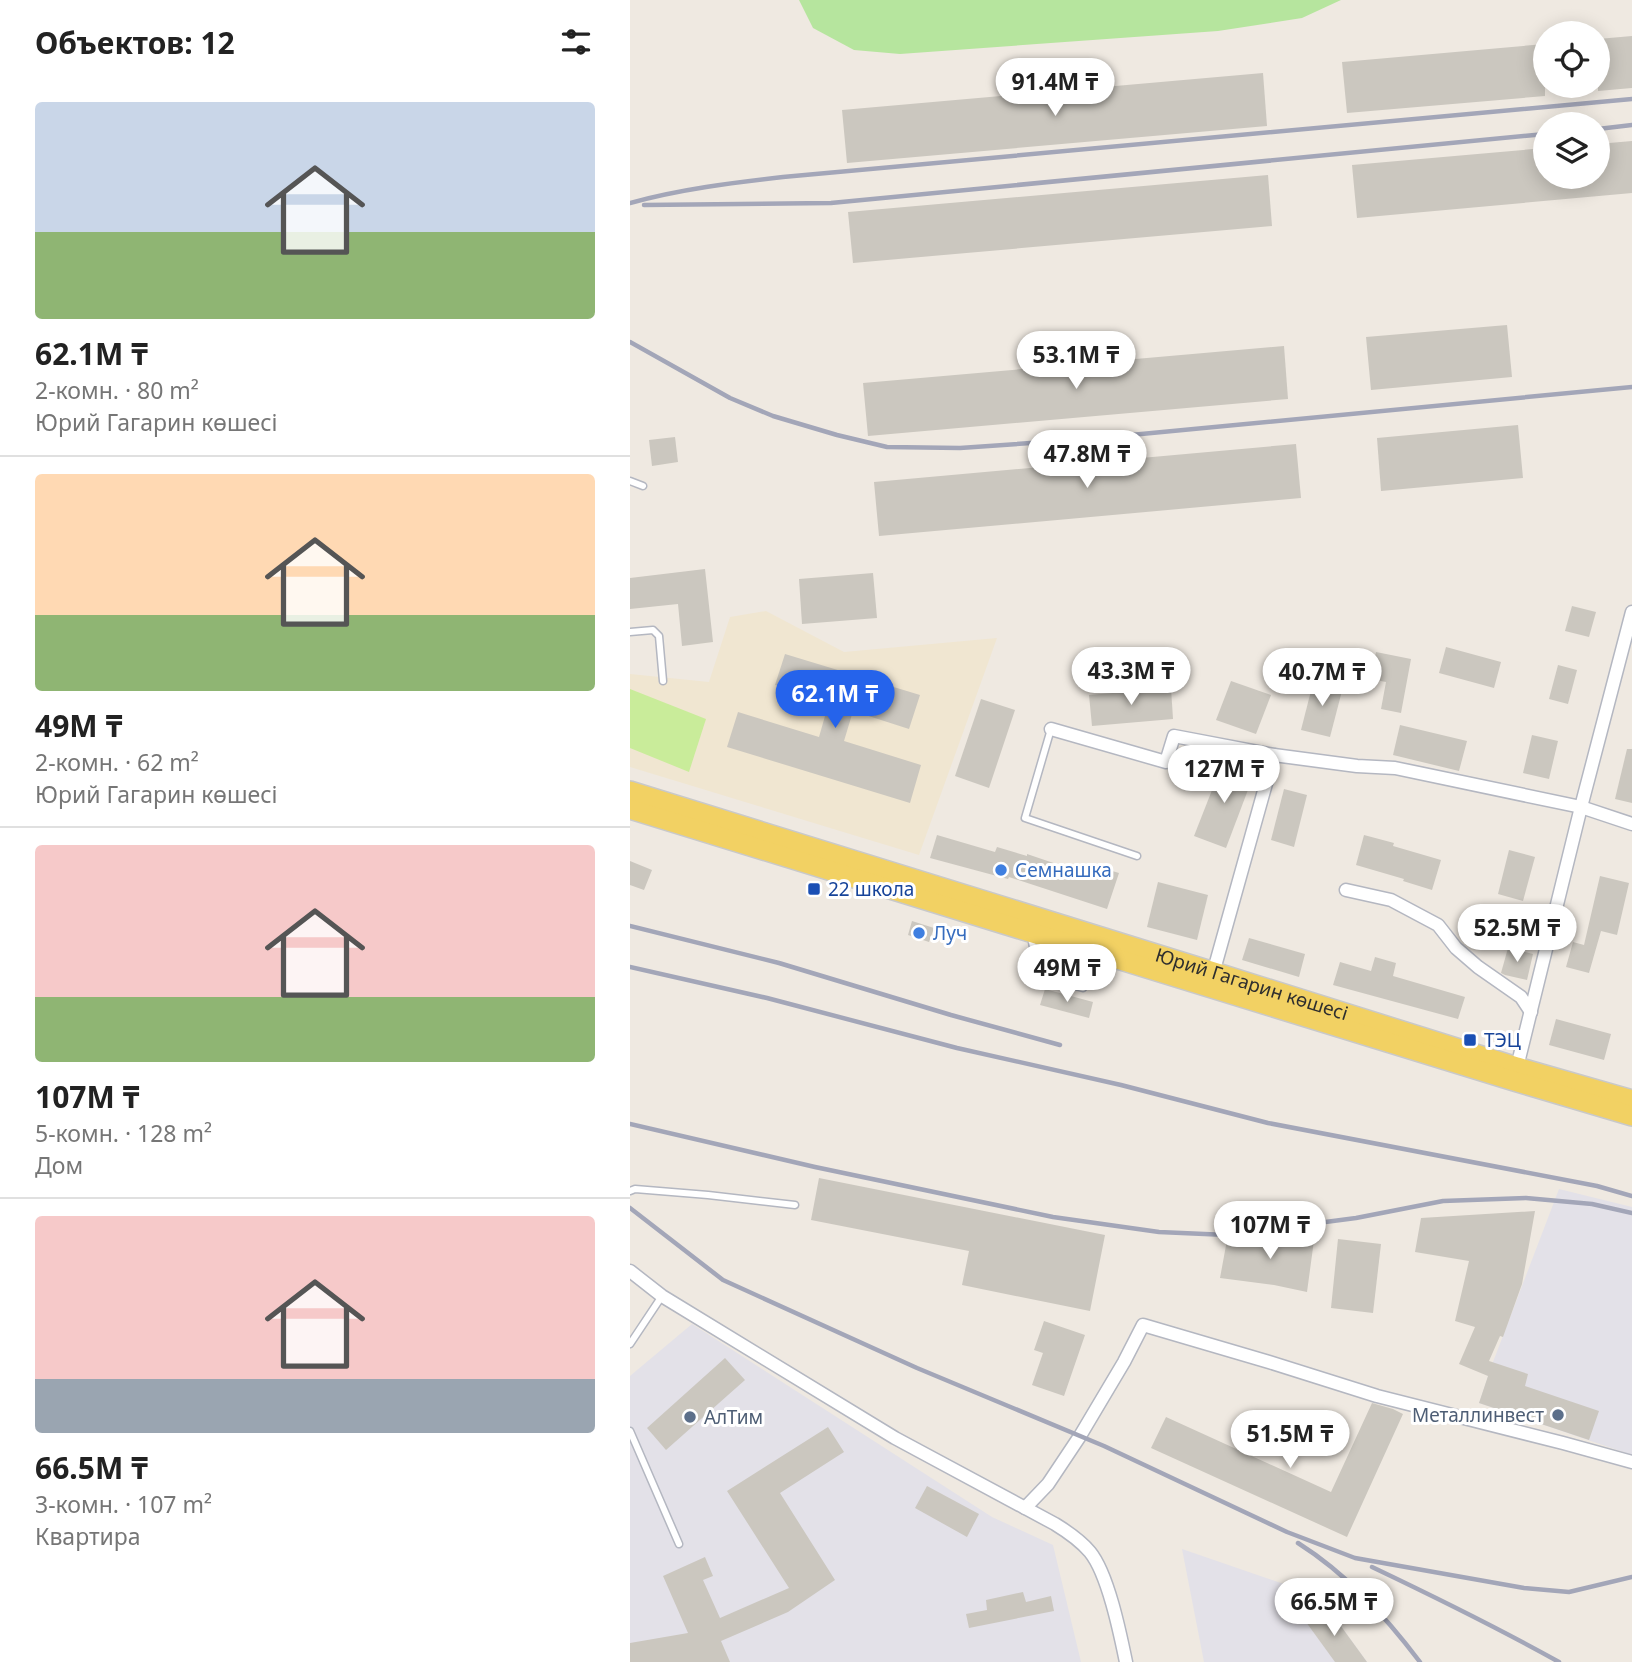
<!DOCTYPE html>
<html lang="ru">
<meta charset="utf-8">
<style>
:root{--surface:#fff;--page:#f2f2f2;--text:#222;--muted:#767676;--line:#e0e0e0;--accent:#2563eb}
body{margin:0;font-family:"Noto Sans",sans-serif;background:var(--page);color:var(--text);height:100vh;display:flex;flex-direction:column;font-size:26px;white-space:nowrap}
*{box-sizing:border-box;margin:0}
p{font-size:23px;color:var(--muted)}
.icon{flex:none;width:38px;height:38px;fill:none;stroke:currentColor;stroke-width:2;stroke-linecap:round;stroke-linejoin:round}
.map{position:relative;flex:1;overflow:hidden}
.details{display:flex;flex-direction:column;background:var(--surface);width:630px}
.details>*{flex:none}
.fabs{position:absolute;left:903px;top:21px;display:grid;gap:14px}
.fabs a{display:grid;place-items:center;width:77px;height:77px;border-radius:50%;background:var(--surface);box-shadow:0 4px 18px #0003;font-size:35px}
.price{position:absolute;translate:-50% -60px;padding:0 16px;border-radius:24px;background:#fff;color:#222;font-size:23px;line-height:46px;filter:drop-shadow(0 2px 4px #0008)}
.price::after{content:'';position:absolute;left:50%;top:42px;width:21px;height:16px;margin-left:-10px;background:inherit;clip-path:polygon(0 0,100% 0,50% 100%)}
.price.selected{background:var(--accent);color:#fff}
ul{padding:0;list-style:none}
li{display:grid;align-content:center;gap:14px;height:371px;padding:0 35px}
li+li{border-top:2px solid var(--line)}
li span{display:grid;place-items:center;height:217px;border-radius:7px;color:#555}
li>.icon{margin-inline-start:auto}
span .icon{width:126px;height:126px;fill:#fffc;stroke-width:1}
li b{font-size:30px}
h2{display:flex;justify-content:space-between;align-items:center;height:84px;padding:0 35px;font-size:30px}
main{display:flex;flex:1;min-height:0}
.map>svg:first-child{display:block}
</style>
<main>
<section class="details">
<h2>Объектов: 12<svg class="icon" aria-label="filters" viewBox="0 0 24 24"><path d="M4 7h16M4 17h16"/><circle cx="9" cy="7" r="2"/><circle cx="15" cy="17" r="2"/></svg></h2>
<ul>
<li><span style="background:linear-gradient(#c9d6e8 60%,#8fb573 0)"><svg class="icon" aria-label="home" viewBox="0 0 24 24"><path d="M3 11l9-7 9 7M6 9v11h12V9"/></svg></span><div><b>62.1M ₸</b><p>2-комн. · 80 m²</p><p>Юрий Гагарин көшесі</p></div></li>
<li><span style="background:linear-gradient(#ffd9b3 65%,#8fb573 0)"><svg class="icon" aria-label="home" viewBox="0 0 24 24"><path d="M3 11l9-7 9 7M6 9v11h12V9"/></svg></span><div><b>49M ₸</b><p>2-комн. · 62 m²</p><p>Юрий Гагарин көшесі</p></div></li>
<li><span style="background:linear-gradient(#f6c9c9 70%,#8fb573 0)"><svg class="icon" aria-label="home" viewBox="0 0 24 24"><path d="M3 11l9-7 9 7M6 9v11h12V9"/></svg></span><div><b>107M ₸</b><p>5-комн. · 128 m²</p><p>Дом</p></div></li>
<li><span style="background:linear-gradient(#f6c9c9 75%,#9aa5b1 0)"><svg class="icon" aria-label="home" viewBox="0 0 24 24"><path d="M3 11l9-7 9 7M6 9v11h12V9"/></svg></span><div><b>66.5M ₸</b><p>3-комн. · 107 m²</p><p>Квартира</p></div></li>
</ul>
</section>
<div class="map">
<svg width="1002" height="1662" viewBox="0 0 1002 1662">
<rect width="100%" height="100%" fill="#efe9e1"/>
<g fill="#e3e1e8">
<polygon points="929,1189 1002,1207 1002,1455 849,1403 863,1362"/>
<polygon points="62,1324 362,1517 423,1545 451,1662 0,1662 0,1376"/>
<polygon points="552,1549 689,1596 737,1662 574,1662"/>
</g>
<polygon fill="#f0e6d1" points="136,611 214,652 367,638 289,855 0,767 0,674 79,682 100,617"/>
<polygon fill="#b6e59e" points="169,0 711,0 672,18 588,31 270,54 224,50 183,28"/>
<polygon fill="#c9ec9a" points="0,689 76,719 59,772 0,748"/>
<g fill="#cbc7bf">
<polygon points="1002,36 1002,88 968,91 968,39"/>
<polygon points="915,44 915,96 717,113 712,62"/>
<polygon points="633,73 637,126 217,163 212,110"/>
<polygon points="1002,141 1002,193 727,218 722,165 915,148 915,177 968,177 968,144"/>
<polygon points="638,175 642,226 223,263 218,212"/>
<polygon points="877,325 882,377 741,390 736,337"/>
<polygon points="654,346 658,399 238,436 233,383"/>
<polygon points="888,425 893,478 751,491 747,438"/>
<polygon points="45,437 48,462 22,466 19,440"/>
<polygon points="666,444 671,498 249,536 244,482"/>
<polygon points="75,569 83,642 52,646 48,604 0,609 0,578"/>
<polygon points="243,573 247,618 172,624 169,579"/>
<polygon points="942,606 966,612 959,637 935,631"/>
<polygon points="816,647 871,662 864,688 809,673"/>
<polygon points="746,652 781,659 771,713 751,709 756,682 740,679"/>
<polygon points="155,654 290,695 279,729 223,711 214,741 291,765 280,803 97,747 108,712 189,737 199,702 145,685"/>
<polygon points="928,665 947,670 938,704 919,699"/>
<polygon points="684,679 713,687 700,737 671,730"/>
<polygon points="601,681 641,695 626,734 586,720"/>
<polygon points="541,688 543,719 462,726 459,695"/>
<polygon points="351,699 385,710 359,788 325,776"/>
<polygon points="770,725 837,741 829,771 763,755"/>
<polygon points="902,735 928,741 919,779 893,773"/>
<polygon points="997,749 1002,749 1002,803 985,799"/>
<polygon points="593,762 624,774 596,848 564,836"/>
<polygon points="654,789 677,795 664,847 641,840"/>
<polygon points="307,835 365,852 367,847 397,856 397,854 459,875 462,865 489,873 477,909 379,877 378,879 300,858"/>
<polygon points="734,835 764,843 763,846 811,860 802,890 773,881 774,879 726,865"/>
<polygon points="879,850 905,857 893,901 868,894"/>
<polygon points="0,861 22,870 14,890 0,885"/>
<polygon points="970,876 999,883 987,935 971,931 959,973 936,967 943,942 954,945"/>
<polygon points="528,882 578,895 567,940 517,927"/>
<polygon points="282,921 304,928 299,942 278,935"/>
<polygon points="619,938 675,954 669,977 612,960"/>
<polygon points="878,948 903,954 897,980 875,975 871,973"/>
<polygon points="745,957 766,963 763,976 835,997 828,1019 703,985 710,962 741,971"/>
<polygon points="415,989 463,1002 459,1018 410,1005"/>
<polygon points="926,1019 981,1034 974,1060 919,1045"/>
<polygon points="189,1178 475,1235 460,1311 332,1285 339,1251 181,1220"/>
<polygon points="905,1211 892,1284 873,1337 870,1336 859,1361 898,1374 895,1386 969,1411 959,1440 849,1403 858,1376 829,1364 845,1327 825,1321 839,1261 785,1252 791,1218"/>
<polygon points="685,1233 677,1292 644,1285 590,1278 597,1240"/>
<polygon points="708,1239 751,1244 743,1313 701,1308"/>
<polygon points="414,1321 455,1335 434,1396 402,1385 413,1353 404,1350"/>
<polygon points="95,1358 115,1380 36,1450 17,1428"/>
<polygon points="742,1403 763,1409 773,1414 717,1537 521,1448 536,1417 701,1492"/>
<polygon points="198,1427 214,1452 150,1493 205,1580 158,1612 91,1641 100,1662 0,1662 0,1643 58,1633 33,1576 75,1557 83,1576 73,1580 90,1618 159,1588 97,1491"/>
<polygon points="297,1486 349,1514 337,1537 285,1508"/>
<polygon points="393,1592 396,1602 421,1596 424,1611 339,1628 336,1614 357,1610 356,1600"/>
<polygon points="697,1607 737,1662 705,1662 676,1622"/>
</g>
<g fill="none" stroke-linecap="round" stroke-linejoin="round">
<defs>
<g id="service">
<polyline points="0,481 13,486"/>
<polyline points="0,632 23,630 29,636 33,681"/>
<polyline points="421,729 395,818 507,856"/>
<polyline points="401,937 409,977 453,988 475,959"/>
<polyline points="0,1191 5,1189 78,1195 165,1205"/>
<polyline points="0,1344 32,1296"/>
<polyline points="0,1431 49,1544"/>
</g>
<g id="minor">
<polyline points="421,729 536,762 544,736 644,755 727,766 765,768 951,807 1002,824"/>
<polyline points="716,890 761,900 808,925 826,948 848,967 891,997 901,1012"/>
<polyline points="582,977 644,755"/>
<polyline points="887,1067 951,807 1002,612"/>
<path d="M 0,1271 L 32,1296 L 265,1438 L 425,1524 C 438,1532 450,1540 460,1552 C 478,1574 490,1633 496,1662"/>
<polyline points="395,1508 418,1484 450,1436 494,1362 513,1325 639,1362 747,1396 933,1443 1002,1462"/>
</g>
<g id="primary">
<path id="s1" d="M 0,791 L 584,972 L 887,1067 L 1002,1100"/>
<polyline points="0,809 884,1081 1002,1116"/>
</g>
</defs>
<use href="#service" stroke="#b4b7c1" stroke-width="9"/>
<use href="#minor" stroke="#b4b7c1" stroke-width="15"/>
<use href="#primary" stroke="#c9c9c9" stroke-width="22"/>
<use href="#service" stroke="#fff" stroke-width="6"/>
<use href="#minor" stroke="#fff" stroke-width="12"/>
<use href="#primary" stroke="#f2d163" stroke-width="19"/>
<g stroke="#a3a6b8" stroke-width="4.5">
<polyline points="968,129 1002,125"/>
<path d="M 0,203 C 51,189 101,183 153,177 L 1002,99"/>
<polyline points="14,205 201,203 915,134"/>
<polyline points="0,342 100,398 143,416 207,435 257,447 330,448 459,439 1002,387"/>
<polyline points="0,926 149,963 321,1015 430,1045"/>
<polyline points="0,967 137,998 327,1048 491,1085 638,1123 967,1186 1002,1196"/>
<polyline points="0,1124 185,1167 423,1217 529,1232 597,1235 726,1218 813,1201 896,1198 962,1204 1002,1213"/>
<polyline points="0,1208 93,1280 287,1368 474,1446 657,1532 725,1558 894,1588 939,1592 1002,1577"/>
<path d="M 668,1543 C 717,1574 755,1616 790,1662"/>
<path d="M 742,1567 C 805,1597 868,1628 929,1662"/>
</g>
</g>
<g fill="#3f7fe0" stroke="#fff" stroke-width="2.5">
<circle cx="371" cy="870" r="7"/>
<circle cx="289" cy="933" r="7"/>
</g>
<g fill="#1a4fb4" stroke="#fff" stroke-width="2.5">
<rect x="177" y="882" width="14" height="14" rx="3.5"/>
<rect x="833" y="1033" width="14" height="14" rx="3.5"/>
</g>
<g fill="#5c6f8a" stroke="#fff" stroke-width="2.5">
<circle cx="928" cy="1415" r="7"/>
<circle cx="60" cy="1417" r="7"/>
</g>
<g text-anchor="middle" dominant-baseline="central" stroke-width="6" stroke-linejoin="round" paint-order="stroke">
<g font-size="19" fill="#366cbe" stroke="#fff" text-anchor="start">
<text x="385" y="870">Семнашка</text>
<text x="303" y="933">Луч</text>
</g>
<g font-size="19" fill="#164399" stroke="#fff" text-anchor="start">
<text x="198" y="889">22 школа</text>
<text x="854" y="1040">ТЭЦ</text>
</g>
<g font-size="19" fill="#2e2e2e" stroke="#fff">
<text stroke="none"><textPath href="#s1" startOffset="651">Юрий Гагарин көшесі</textPath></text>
</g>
<g font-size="19" fill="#4e5e75" stroke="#fff" text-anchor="end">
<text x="914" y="1415">Металлинвест</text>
<text x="74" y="1417" text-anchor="start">АлТим</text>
</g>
</g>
</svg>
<div class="fabs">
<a><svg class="icon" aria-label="locate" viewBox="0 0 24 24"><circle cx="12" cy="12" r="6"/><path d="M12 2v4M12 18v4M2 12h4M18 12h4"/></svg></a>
<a><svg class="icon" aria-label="layers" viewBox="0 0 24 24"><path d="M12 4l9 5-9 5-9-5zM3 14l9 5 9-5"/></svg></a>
</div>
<b class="price" style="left:425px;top:118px">91.4M ₸</b>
<b class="price" style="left:446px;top:391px">53.1M ₸</b>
<b class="price" style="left:457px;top:490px">47.8M ₸</b>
<b class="price" style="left:501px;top:707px">43.3M ₸</b>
<b class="price" style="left:692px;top:708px">40.7M ₸</b>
<b class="price selected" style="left:205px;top:730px">62.1M ₸</b>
<b class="price" style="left:594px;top:805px">127M ₸</b>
<b class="price" style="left:887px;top:964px">52.5M ₸</b>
<b class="price" style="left:437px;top:1004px">49M ₸</b>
<b class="price" style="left:640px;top:1261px">107M ₸</b>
<b class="price" style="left:660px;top:1470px">51.5M ₸</b>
<b class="price" style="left:704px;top:1638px">66.5M ₸</b>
</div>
</main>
